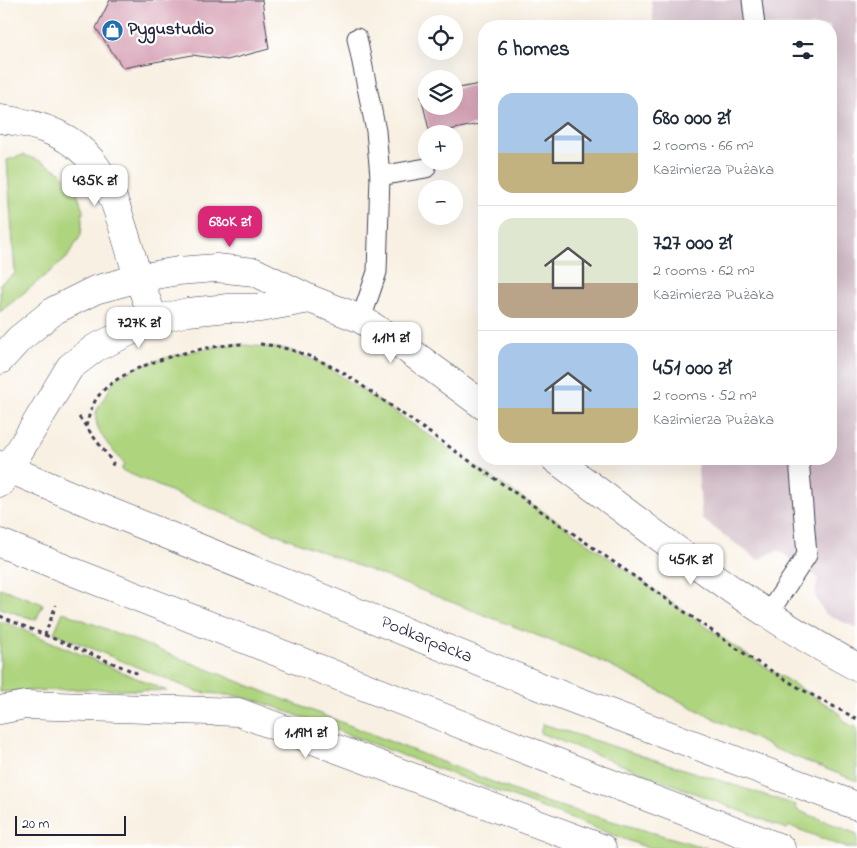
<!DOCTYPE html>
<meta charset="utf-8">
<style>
:root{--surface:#fff;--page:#f6f6f7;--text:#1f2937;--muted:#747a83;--line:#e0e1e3;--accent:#db2777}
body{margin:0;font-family:"Indie Flower",sans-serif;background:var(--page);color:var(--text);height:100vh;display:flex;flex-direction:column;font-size:19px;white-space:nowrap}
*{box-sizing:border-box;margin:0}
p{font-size:16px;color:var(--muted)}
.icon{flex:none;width:28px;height:28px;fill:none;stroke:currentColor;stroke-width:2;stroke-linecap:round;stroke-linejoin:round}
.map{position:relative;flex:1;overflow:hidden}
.side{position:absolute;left:478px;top:20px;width:359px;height:445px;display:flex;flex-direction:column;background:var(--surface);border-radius:20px;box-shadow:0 5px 20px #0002}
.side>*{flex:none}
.controls{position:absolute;left:418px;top:15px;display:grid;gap:10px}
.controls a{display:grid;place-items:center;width:45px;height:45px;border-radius:50%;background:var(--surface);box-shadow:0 5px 20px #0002;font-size:25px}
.scale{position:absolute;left:15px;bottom:12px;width:111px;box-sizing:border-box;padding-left:5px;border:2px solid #22223b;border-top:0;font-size:14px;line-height:18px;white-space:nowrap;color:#22223b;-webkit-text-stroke:4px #fff;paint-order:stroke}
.price{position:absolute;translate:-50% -42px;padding:0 11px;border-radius:10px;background:#fff;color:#222;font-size:16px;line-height:32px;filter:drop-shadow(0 1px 2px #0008)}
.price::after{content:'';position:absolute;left:50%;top:30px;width:15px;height:11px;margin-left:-8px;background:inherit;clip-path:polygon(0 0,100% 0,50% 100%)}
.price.current{background:var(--accent);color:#fff}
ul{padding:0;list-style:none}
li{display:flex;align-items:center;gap:15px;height:125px;padding:0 20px}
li+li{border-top:1px solid var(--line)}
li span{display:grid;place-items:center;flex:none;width:140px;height:100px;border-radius:15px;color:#555}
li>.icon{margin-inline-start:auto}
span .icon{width:60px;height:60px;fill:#fffc;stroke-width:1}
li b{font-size:21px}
h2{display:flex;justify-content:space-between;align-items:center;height:60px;padding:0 20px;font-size:21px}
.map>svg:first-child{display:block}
</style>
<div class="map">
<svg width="857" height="848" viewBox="0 0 857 848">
<rect width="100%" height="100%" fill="#fff"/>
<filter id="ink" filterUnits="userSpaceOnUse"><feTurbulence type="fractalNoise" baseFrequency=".02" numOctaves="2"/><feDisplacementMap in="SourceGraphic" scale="10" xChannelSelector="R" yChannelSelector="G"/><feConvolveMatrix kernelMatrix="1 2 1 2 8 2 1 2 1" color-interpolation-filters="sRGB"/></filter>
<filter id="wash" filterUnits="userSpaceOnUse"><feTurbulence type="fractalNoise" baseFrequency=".0096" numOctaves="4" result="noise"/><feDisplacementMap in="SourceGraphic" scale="20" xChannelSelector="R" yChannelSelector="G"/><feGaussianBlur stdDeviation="1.12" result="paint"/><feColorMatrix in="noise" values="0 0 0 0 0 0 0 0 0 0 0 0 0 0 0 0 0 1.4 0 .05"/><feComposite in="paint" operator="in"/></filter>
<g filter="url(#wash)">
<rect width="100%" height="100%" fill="#f8f0e2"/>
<polygon fill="#d2bdc8" points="651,0 857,0 857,628 825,614 815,596 818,578 778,550 758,560 702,519 697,459 830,459 830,26 654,26"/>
<g fill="#aed47e" stroke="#687b5c">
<polygon points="23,155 41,161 59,171 75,187 83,210 81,235 67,258 0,312 0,284 15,274 7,160"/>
<path d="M 235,344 L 286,349 L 323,364 L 557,521 L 742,652 L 837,711 L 846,723 L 857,728 L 857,781 L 775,749 L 590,656 L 212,509 L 121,470 L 124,464 C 115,452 97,435 96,419 C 95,410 100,405 104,398 C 108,393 110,386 114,381 C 131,362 209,347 235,344 Z"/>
<polygon points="0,588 43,604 36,620 0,608"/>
<polygon points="63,612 538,800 707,848 648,848 259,701 236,696 198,692 54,633"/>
<polygon points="0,621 9,624 167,691 83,689 0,692"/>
<polygon points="543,724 796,805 797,810 857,834 857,848 847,848 790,826 787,829 540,733"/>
</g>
<g id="blocks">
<g fill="#d6a0b4">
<polygon points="110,0 262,0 269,49 227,60 192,55 123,68 96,28"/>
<polygon points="484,83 484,123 430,134 421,96 426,95 426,106 454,106 454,89"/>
</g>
</g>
</g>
<g filter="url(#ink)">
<use href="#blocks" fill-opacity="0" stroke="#424154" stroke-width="1"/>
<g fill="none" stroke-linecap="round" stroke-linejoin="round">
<defs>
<g id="lane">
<polyline points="752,0 755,26"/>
<polyline points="357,38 376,131 380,176 377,272 361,319"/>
<polyline points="380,176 426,168"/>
<polyline points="768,614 807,555 799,459"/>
</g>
<g id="street">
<path d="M 0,119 C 106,131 111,191 138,277 C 143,291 149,306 154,320"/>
<polyline points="0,710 25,705 238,712 602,848"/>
</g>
<g id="secondary">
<polyline points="0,360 19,339 55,310 95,290 139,278 178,271 216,268 255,272 310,299 361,319 404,347 484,406"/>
<path d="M 555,459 C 653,531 749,610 857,667"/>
<polyline points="0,483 70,367 95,348 154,320 188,312 228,308 260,308 310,299"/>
</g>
<g id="primary">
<path id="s1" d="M 0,465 L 96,506 L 546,689 L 857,806"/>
<polyline points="0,543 602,780 781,848"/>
</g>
</defs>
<use href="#lane" stroke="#424154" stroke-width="21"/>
<use href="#street" stroke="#424154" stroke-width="29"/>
<use href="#secondary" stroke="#424154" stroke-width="29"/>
<use href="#primary" stroke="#424154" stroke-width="29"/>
<g stroke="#424154" stroke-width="3" stroke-dasharray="4 4" stroke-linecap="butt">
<path d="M 260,344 C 292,347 319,359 347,375 L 752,659 L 801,689 L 857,719"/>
<polyline points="79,417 113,463 111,468"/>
<path d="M 86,426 C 89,416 92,403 100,394 C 126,363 204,345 244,344"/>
<polyline points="0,616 45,635 56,605"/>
<polyline points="45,635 139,674"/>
</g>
<use href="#lane" stroke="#fff" stroke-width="19"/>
<use href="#street" stroke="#fff" stroke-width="28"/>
<use href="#secondary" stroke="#fff" stroke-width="28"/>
<use href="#primary" stroke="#fff" stroke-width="28"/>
</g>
</g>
<defs>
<symbol id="shop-disc" viewBox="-11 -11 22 22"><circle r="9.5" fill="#1f6fb2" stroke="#fff"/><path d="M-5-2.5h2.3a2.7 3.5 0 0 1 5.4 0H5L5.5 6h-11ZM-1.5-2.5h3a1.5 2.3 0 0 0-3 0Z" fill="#fff"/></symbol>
</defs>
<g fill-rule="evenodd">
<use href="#shop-disc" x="100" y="18" width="25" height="25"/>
</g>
<g text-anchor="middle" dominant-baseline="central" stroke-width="4.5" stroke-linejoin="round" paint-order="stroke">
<g font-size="18" font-weight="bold" fill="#22223b" stroke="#fff" text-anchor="start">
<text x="128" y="30">Pygustudio</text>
</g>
<g font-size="18" fill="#22223b" stroke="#fff">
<text stroke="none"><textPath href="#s1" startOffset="461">Podkarpacka</textPath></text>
</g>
</g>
</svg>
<div class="controls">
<a><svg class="icon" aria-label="locate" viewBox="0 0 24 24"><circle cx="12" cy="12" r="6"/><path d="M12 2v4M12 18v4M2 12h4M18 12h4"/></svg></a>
<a><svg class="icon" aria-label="layers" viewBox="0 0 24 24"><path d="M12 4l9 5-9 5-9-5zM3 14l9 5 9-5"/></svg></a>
<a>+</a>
<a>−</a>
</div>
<div class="scale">20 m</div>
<b class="price" style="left:95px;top:207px">435K zł</b>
<b class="price current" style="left:230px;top:248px">680K zł</b>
<b class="price" style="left:139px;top:349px">727K zł</b>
<b class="price" style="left:391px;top:364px">1.1M zł</b>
<b class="price" style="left:691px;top:586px">451K zł</b>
<b class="price" style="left:306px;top:759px">1.19M zł</b>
<section class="side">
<h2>6 homes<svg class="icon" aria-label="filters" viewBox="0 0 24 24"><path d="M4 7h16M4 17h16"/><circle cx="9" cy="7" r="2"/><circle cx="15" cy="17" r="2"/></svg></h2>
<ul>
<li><span style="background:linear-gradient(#a9c7e8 60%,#c2b280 0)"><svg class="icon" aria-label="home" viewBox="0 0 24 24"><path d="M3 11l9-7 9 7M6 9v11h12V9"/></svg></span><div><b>680 000 zł</b><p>2 rooms · 66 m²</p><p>Kazimierza Pużaka</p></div></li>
<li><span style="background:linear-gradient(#dfe7d0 65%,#b9a48a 0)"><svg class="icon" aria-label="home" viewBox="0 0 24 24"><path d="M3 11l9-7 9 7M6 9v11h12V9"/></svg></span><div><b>727 000 zł</b><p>2 rooms · 62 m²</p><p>Kazimierza Pużaka</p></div></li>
<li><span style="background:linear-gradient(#a9c7e8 65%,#c2b280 0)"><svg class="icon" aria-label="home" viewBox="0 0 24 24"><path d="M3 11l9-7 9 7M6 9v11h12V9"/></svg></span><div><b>451 000 zł</b><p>2 rooms · 52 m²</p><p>Kazimierza Pużaka</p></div></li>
</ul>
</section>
</div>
